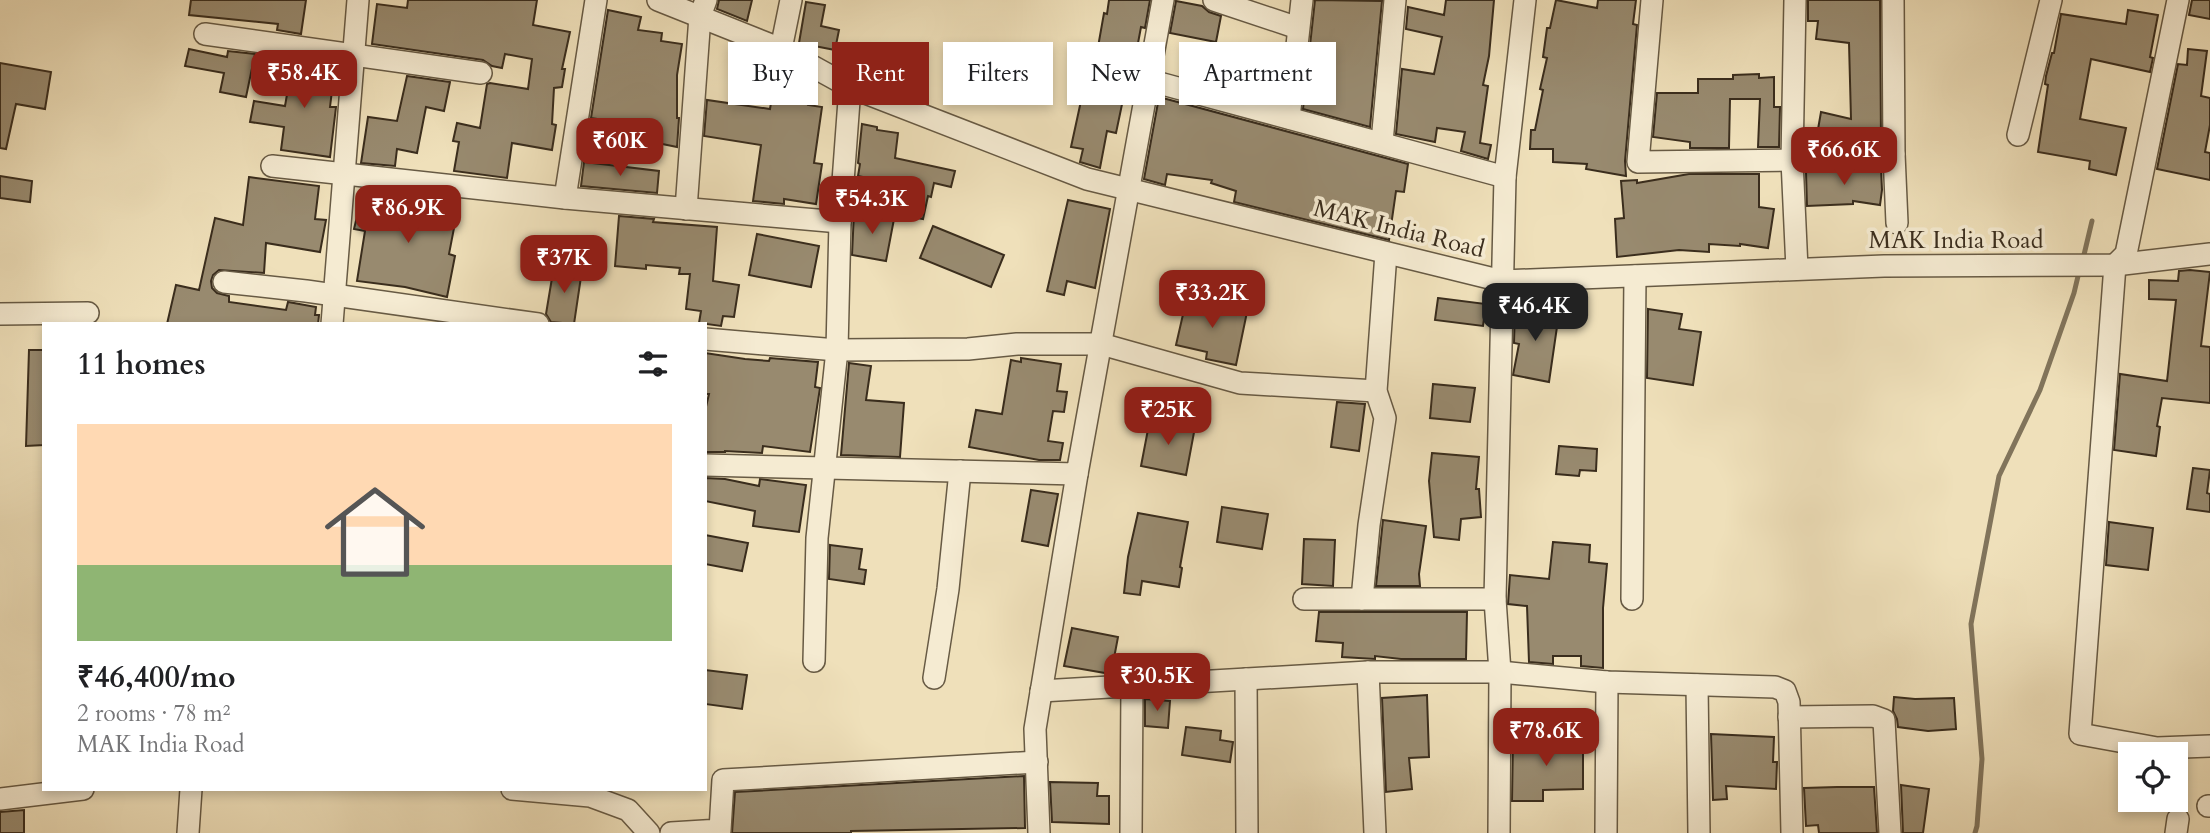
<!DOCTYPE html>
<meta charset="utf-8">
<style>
:root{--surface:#fff;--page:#f6f6f6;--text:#202124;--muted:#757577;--line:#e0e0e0;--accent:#8f2418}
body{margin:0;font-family:Cardo,serif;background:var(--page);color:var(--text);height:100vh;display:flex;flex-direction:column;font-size:26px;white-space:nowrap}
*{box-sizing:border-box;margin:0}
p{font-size:23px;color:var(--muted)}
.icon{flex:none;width:38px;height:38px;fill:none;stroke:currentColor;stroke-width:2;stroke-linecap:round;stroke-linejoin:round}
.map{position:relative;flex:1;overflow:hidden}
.panel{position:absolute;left:42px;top:322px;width:665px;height:469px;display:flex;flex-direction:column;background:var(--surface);border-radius:0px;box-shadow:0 4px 10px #0003}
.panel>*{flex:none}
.banner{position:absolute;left:728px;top:42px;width:665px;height:63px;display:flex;gap:14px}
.buttons{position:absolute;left:2118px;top:742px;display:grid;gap:14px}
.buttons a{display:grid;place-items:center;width:70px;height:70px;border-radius:0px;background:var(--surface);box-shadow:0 4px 10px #0003;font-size:35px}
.price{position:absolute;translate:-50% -60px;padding:0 16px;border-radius:14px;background:var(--accent);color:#fff;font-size:23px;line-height:46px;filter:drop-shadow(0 2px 4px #0008)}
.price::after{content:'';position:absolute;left:50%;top:42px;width:21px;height:16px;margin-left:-10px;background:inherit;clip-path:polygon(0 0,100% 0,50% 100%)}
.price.current{background:#222;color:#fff}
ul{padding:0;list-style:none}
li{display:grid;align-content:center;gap:14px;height:371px;padding:0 35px}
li+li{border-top:2px solid var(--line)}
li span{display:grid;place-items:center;height:217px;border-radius:0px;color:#555}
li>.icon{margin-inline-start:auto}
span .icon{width:126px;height:126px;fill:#fffc;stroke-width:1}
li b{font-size:30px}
h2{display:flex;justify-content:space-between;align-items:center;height:84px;padding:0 35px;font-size:30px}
.chip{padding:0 24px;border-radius:0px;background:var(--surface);box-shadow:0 4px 10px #0003;font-size:24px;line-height:63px}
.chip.current{background:var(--accent);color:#fff}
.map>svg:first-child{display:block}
</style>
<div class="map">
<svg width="2210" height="833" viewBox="0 0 2210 833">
<rect width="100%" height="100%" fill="#efe0ba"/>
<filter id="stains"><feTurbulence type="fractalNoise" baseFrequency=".00286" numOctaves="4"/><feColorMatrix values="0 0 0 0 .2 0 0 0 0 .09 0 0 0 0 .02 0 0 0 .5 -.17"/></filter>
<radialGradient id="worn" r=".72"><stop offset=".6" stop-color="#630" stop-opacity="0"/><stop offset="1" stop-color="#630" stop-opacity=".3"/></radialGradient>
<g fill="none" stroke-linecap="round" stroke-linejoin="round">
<g stroke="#81745b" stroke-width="5">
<polyline points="2083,259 2092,221"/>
<polyline points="1975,833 1977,826 1982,759 1971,624 1999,476 2040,390 2074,293 2079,272"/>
</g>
</g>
<g fill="#988a6f" stroke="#3a2d1d" stroke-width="2">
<polygon points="191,0 306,0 301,34 277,30 278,24 189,15"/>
<polygon points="408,0 537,0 533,25 570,32 562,69 565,69 562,87 554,88 552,124 556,125 552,150 512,143 507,178 454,171 459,142 453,141 457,123 480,128 487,84 490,83 528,89 532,59 505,54 502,68 492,66 483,60 372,44 377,4 407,8"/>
<polygon points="719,0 752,0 747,21 717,9"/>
<polygon points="1109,0 1150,0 1145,28 1141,27 1133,70 1135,71 1132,91 1125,90 1116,133 1107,131 1100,168 1080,162 1083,149 1071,147 1089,64 1095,64 1104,13 1107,14"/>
<polygon points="1315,0 1382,1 1370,127 1303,109"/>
<polygon points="1446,0 1494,0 1489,56 1483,85 1488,86 1480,143 1491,145 1488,159 1461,151 1465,132 1437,128 1435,142 1396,134 1402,69 1434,74 1442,37 1406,29 1408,7 1444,15"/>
<polygon points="1556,0 1597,8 1598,0 1636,0 1633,24 1637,25 1625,161 1626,176 1586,169 1587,164 1553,162 1553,149 1530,149 1531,130 1535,130 1543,90 1540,89 1547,58 1543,57 1547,28 1550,28"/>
<polygon points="1808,0 1880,0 1881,142 1851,143 1851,142 1817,135 1821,112 1851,119 1849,43 1816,39 1818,21 1808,21"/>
<polygon points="2192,0 2210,0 2210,19 2189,15"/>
<polygon points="1176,1 1202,6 1209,12 1221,16 1216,42 1170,33"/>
<polygon points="806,2 825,5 821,26 839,30 835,50 799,43"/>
<polygon points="608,10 641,17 638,30 662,33 661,41 682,44 677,75 677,118 679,118 677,147 628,137 630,124 591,118"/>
<polygon points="2128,10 2158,15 2150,57 2153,58 2150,72 2091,59 2080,119 2126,128 2116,175 2089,169 2090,161 2038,152 2048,85 2045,84 2046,76 2052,53 2054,53 2061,14 2126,24"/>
<polygon points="189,49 227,57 228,51 255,54 246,97 220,92 224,73 185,66"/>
<polygon points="2188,49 2207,51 2201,96 2210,98 2210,125 2205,152 2210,153 2210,180 2157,169 2178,64 2187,65"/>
<polygon points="753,55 768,58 764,80 749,77"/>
<polygon points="293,60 335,66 330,107 336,107 330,157 281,150 284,127 250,122 254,101 285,106"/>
<polygon points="0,63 51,72 45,109 16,104 6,149 0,148"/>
<polygon points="1759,74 1759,78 1774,77 1774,107 1780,107 1779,147 1758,147 1760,99 1730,99 1729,148 1690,148 1690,142 1653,137 1657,93 1698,93 1698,79 1733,79 1733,75"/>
<polygon points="407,76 450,82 444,111 426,107 417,153 397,149 395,166 361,163 368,117 397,121"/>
<polygon points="773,91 809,97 808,105 822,107 814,163 822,164 816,204 784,199 784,204 753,201 761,145 704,136 707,100 770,109"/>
<polygon points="1159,97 1408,164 1404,192 1396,191 1389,240 1234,202 1236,191 1211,183 1212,180 1167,174 1165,185 1144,179"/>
<polygon points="862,124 877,127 877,130 898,133 895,158 955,171 951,187 934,183 931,197 928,196 923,219 900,215 905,191 891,189 892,183 858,176 860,164 858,163"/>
<polygon points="584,162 659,171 657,193 581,186"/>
<polygon points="1881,168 1882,190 1880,205 1853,201 1853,204 1807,206 1806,172"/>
<polygon points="1689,174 1759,174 1759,207 1774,209 1768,248 1740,244 1740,246 1709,244 1709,252 1679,250 1617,257 1615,219 1624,218 1621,181 1637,180 1637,183"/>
<polygon points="0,176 32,181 30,202 0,198"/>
<polygon points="249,177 319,186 315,219 326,220 320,252 266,243 264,273 219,270 213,275 211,281 212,288 217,293 229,296 229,302 286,310 288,302 316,307 315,315 319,315 318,324 167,324 176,285 199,290 215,218 243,225"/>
<polygon points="431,197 459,202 449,254 455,256 447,297 405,287 357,281 365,231 354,229 361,200 398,209 400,200 430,206"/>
<polygon points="1068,200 1110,209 1095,288 1067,281 1064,295 1047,291"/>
<polygon points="854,212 894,219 886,261 852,255"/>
<polygon points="619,216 654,219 653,222 717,227 713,281 739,285 734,317 723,316 721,326 699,323 701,311 686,309 690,274 679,274 680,268 646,265 646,269 615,266"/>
<polygon points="933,226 1004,255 991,287 920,258"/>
<polygon points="757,234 819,246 811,287 749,275"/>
<polygon points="554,266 582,270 574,324 551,322 546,314"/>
<polygon points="2190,270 2210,272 2201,346 2210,347 2210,403 2162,398 2157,426 2160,427 2156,456 2114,450 2120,374 2167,381 2176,300 2149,299 2149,280 2178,281 2179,271"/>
<polygon points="1187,297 1213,303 1212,306 1247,312 1236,365 1206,359 1207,352 1176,345"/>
<polygon points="1438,298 1486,304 1483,326 1435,320"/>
<polygon points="1515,306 1559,313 1549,382 1513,375 1519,344 1514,343"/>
<polygon points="1648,309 1682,314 1679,329 1701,332 1693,385 1647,378"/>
<polygon points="29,350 44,350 44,445 26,446"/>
<polygon points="705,353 745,359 769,361 770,358 818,362 815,387 820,388 810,452 763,446 762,453 725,451 725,452 705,452 705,411 709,394 705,394"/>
<polygon points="1021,358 1061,364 1057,391 1067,392 1064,412 1053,411 1048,441 1063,443 1060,460 1039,460 969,447 976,410 1002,414 1011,360 1021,362"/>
<polygon points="849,363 871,366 866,400 904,403 900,457 841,455"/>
<polygon points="1433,384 1475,388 1470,422 1430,418"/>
<polygon points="1337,402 1365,404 1359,451 1331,447"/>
<polygon points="1150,419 1195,427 1186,475 1141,466"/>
<polygon points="1559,446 1597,449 1596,471 1580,470 1579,476 1556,474"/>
<polygon points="1432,453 1479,457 1476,489 1479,489 1481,517 1461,519 1459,540 1434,537 1429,481"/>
<polygon points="2193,468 2210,470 2207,493 2210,494 2210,512 2187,509"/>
<polygon points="705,478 725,479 759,486 760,479 806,485 799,532 753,526 755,511 705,501"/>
<polygon points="1031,490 1058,494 1048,546 1022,541"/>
<polygon points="1222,507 1268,514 1262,549 1217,542"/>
<polygon points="1138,513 1188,522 1180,567 1182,568 1179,587 1142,581 1140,595 1124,593 1128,557"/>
<polygon points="1383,520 1426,526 1419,574 1420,586 1376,586"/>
<polygon points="2109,522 2153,528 2148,570 2106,565"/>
<polygon points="705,535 748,543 742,571 705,564"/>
<polygon points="1304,539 1335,540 1333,586 1302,584"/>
<polygon points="1553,542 1590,545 1589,562 1607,564 1603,608 1603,668 1581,666 1581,656 1553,656 1553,664 1529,662 1527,606 1508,604 1510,575 1549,579"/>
<polygon points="830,545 862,549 859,569 866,570 864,584 829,579"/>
<polygon points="1319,612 1467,612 1466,659 1401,659 1375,656 1375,659 1342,657 1343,643 1316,641"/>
<polygon points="1072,628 1118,637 1111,674 1064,666"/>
<polygon points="705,670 747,675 742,709 705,704"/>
<polygon points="1427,695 1429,757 1409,758 1412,789 1386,792 1382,698"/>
<polygon points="1894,697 1915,699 1954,698 1956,729 1928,731 1898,727 1897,719 1893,711"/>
<polygon points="1145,699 1170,701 1168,728 1145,726"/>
<polygon points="1186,727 1221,731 1220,740 1233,742 1230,762 1182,755"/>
<polygon points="1711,734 1774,737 1773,762 1777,762 1776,789 1726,786 1727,799 1713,800"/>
<polygon points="1513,740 1583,740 1583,789 1543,790 1543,801 1512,801"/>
<polygon points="1024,776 1025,828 851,831 851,833 732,833 735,792"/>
<polygon points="1050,782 1098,783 1097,796 1109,796 1109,824 1052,822"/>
<polygon points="1901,785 1929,789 1923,833 1903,833"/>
<polygon points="1837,787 1874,787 1877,833 1819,833 1818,825 1806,826 1804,788"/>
<polygon points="24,810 24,833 0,833 0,812"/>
</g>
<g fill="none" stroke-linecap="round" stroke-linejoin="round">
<defs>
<g id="minor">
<polyline points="658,0 781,49 850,87 1087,179 1502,281 1884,266 2115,265 2210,254"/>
<polyline points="1214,0 1298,28"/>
<polyline points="1652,0 1638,162 1792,160 1894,154 1897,223"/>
<polyline points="1795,0 1792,160 1797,269"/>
<polyline points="1893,0 1894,154"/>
<polyline points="2178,0 2126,254 2115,265 2080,734 2157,748 2210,746"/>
<polyline points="205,34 481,73"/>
<polyline points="781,49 791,0"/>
<polyline points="1148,80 1505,177"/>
<polyline points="1289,118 1302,0"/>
<polyline points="2018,135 2051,0"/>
<polyline points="1382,142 1395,0"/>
<polyline points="272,166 565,198 840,222"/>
<polyline points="565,198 596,0"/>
<polyline points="686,209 700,16 706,0"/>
<polyline points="224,282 306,291 538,324"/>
<polyline points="0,314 88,313"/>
<polyline points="332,324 358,0"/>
<polyline points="705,339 837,350 968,349 1017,344 1101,344 1240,383 1376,391"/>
<polyline points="705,465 1077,474 1163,0"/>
<polyline points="1304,599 1495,599"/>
<polyline points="1362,599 1369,525 1385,418 1376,391 1386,253"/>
<polyline points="1632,599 1635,276"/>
<polyline points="814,661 817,538 837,350 840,222 850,87"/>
<polyline points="1368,672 1375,833"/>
<polyline points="934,678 948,589 960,471"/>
<polyline points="1246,679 1247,833"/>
<polyline points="1697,685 1699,833"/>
<polyline points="1041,691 1368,672 1500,672 1607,682 1775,687 1785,691 1789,702 1792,833"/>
<polyline points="1789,717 1873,716 1884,720 1890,833"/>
<polyline points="512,789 590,796 628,810 649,833"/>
<polyline points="0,799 83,789"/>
<polyline points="2208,806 2210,806"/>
<polyline points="188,833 191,789"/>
<polyline points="671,833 720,830 723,780 1037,762"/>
<polyline points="1039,833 1035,729 1077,474"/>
<polyline points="1131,833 1132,686"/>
<polyline points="1499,833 1500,672 1495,599 1505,177 1525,0"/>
<polyline points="1606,833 1607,682"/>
<polyline points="2176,833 2178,819"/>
</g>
</defs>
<use href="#minor" stroke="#675a44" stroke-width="24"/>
<use href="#minor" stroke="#f5ebd2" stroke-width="21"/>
</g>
<g text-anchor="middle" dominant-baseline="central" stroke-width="7" stroke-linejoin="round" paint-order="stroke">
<g font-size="24" fill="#3a2d1d" stroke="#f5ebd2">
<text transform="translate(1399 229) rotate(14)">MAK India Road</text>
<text x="1956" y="240">MAK India Road</text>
</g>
</g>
<rect width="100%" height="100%" filter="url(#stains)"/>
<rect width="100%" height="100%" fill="url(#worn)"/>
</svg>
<div class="buttons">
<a><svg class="icon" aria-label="locate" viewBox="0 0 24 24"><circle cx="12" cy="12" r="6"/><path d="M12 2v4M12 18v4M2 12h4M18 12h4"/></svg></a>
</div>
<b class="price" style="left:304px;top:110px">₹58.4K</b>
<b class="price" style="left:620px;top:178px">₹60K</b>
<b class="price" style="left:1844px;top:187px">₹66.6K</b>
<b class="price" style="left:872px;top:236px">₹54.3K</b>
<b class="price" style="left:408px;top:245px">₹86.9K</b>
<b class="price" style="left:564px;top:295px">₹37K</b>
<b class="price" style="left:1212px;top:330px">₹33.2K</b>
<b class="price current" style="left:1535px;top:343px">₹46.4K</b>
<b class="price" style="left:1168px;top:447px">₹25K</b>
<b class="price" style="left:1157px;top:713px">₹30.5K</b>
<b class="price" style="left:1546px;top:768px">₹78.6K</b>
<div class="banner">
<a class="chip">Buy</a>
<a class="chip current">Rent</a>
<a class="chip">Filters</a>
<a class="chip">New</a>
<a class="chip">Apartment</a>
</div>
<section class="panel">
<h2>11 homes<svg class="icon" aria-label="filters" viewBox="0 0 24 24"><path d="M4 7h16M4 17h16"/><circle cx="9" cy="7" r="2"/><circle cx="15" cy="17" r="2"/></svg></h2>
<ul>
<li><span style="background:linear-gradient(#ffd9b3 65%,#8fb573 0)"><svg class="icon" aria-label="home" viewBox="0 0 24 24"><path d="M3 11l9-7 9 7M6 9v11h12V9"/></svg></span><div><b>₹46,400/mo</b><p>2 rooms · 78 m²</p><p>MAK India Road</p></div></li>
</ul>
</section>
</div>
